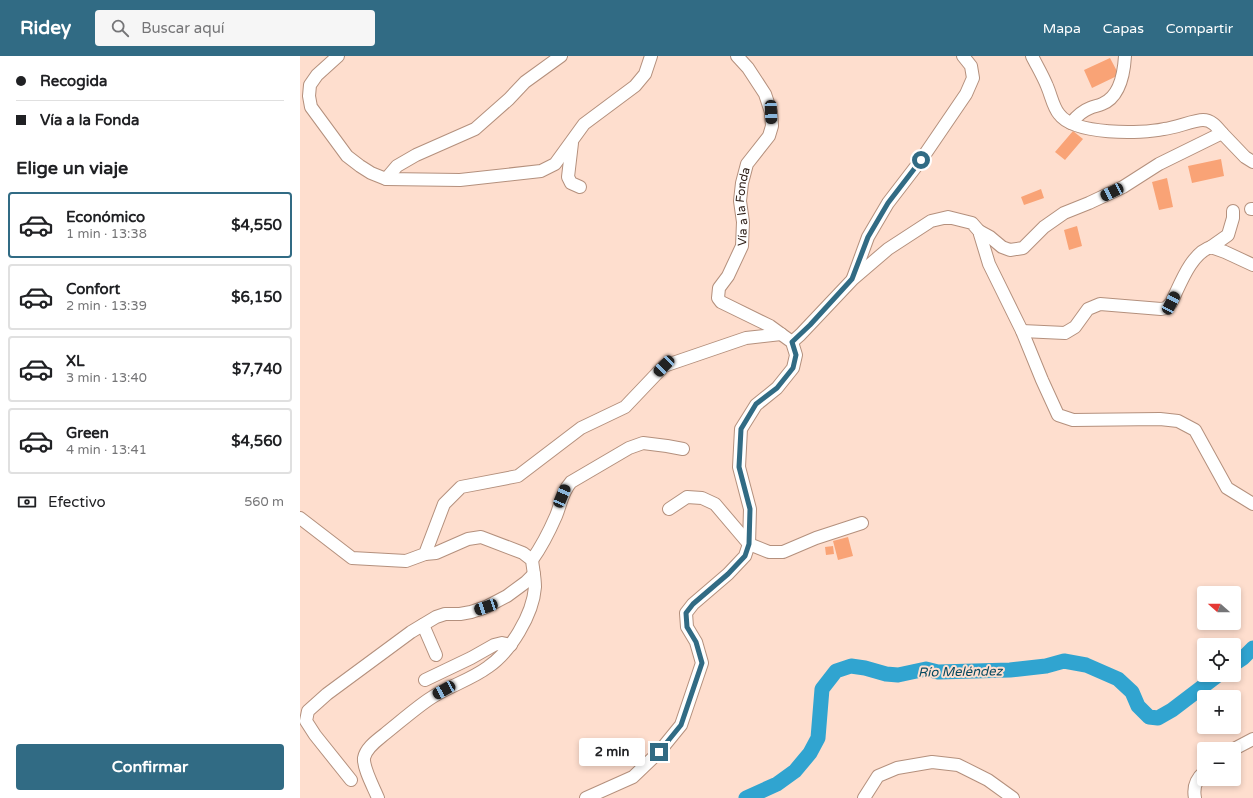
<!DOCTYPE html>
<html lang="es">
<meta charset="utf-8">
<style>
body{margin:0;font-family:"Varela Round",sans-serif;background:#f6f6f6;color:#202124;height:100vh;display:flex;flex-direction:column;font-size:15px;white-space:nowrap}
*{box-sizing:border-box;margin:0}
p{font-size:13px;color:#757577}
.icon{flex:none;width:22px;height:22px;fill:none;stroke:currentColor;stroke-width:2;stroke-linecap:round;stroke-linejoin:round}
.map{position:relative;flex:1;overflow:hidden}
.drawer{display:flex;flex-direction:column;background:#fff;width:300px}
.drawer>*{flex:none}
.top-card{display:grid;align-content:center;height:88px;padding:0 16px;background:#fff}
.needle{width:26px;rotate:291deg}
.controls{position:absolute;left:897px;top:530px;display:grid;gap:8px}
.controls a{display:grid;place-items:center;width:44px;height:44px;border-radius:4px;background:#fff;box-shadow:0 2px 6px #0003;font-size:20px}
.end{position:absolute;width:18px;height:18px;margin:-9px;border:5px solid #316b84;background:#fff;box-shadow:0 0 0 2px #fff}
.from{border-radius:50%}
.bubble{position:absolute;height:28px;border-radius:4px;background:#fff;box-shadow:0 2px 6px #0003;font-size:13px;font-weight:700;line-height:28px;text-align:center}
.car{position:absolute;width:12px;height:24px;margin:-12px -6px;border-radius:5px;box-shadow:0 0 3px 1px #0007;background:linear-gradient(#222 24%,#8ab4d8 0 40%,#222 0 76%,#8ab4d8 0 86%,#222 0)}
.top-card b{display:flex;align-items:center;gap:14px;height:38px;font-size:15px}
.top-card b+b{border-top:1px solid #e0e0e0}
.top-card i{width:10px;height:10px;background:#202124}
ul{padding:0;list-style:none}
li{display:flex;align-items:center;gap:12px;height:66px;margin:0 8px 6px;padding:0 8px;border:2px solid #e0e0e0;border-radius:4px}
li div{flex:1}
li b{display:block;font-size:15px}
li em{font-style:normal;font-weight:700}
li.selected{border-color:#316b84}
li>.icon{width:36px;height:36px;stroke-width:1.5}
h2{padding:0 16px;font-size:18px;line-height:48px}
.pay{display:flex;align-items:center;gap:10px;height:44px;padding:0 16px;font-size:15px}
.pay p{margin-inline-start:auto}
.button{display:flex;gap:8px;margin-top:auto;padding:8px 16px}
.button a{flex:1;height:46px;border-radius:4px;background:#316b84;color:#fff;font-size:16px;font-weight:700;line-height:46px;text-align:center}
header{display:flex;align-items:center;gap:24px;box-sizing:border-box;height:56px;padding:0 20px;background:#316b84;color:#fff}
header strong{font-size:19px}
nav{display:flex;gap:22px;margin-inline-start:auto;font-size:14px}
.search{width:280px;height:36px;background:#f6f6f6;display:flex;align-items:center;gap:10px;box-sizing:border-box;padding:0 14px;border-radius:4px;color:#757577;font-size:15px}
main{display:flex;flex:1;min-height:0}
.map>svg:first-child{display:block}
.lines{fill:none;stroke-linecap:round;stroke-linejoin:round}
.river{stroke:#30a4d0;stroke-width:15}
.building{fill:#f9a376}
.minor-casing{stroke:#b4907d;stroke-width:14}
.minor{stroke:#fff;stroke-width:12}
.route{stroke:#316b84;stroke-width:5}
.labels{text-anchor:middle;stroke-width:4;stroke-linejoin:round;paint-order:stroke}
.street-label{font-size:12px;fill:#31221b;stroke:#fedece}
.water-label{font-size:13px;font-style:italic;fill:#05485f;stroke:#fedece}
</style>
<header>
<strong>Ridey</strong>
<div class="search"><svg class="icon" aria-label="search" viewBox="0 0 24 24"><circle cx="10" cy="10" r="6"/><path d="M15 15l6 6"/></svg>Buscar aquí</div>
<nav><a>Mapa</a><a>Capas</a><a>Compartir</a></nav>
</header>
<main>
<section class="drawer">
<div class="top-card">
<b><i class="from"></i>Recogida</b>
<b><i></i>Vía a la Fonda</b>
</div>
<h2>Elige un viaje</h2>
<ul>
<li class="selected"><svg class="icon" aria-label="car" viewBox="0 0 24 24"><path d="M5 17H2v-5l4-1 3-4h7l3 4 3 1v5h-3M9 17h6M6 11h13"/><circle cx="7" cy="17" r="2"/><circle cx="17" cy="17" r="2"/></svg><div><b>Económico</b><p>1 min · 13:38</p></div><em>$4,550</em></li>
<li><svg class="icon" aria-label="car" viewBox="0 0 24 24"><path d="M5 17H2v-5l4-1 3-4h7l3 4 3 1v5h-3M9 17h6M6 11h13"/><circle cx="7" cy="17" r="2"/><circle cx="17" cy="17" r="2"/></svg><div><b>Confort</b><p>2 min · 13:39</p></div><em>$6,150</em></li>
<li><svg class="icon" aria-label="car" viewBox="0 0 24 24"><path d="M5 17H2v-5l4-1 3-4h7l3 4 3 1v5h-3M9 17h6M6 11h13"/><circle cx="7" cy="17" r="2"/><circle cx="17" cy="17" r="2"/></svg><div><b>XL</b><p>3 min · 13:40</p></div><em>$7,740</em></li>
<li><svg class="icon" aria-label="car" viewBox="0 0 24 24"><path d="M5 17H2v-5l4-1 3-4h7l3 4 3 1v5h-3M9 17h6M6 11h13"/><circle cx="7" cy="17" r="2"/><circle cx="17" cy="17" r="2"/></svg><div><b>Green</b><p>4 min · 13:41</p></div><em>$4,560</em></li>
</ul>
<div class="pay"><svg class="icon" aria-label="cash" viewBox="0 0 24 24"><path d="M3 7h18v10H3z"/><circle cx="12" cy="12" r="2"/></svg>Efectivo<p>560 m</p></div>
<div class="button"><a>Confirmar</a></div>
</section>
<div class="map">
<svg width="953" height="742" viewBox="0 0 953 742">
<rect width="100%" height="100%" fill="#fedece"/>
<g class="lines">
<path class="river" d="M934 608 943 602 953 592
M446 742 477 728 495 715 510 697 518 682 522 633 536 615 551 610 565 612 586 618 598 619 626 613 638 616 710 614 746 610 764 605 786 609 818 623 832 636 838 650 849 661 858 662 872 654 918 619"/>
</g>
<path class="building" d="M810 2 819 19 792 32 784 14Z
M773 75 783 83 765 104 755 96Z
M921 103 924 120 892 127 888 110Z
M867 122 873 151 859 154 852 126Z
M741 133 744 142 724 149 721 141Z
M777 170 782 190 769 194 764 174Z
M548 481 553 500 538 504 533 485Z
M533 490 534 498 526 499 525 491Z"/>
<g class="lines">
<g class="minor-casing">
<g id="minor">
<path d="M38 0 17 19 10 29 9 40 11 51 47 100 60 110 71 117 86 123 160 124 241 115 255 108 284 68 335 30 345 18 351 0"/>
<path d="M771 67C776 61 782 55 790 52 794 50 798 50 802 48 820 41 824 17 825 0"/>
<path d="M922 77 945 101 953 106"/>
<path d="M272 87 268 121 271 127 280 131"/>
<path d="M86 123 97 110 116 99 175 73 209 43 225 26 261 0"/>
<path d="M951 153H953"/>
<path d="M679 175 690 181 702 191 710 194 723 192 744 171 764 157 789 147 823 131 859 108 922 77C917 71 912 64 903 64 894 64 875 72 864 73 841 78 774 79 759 58 753 51 751 39 747 30 743 20 737 10 732 0"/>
<path d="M911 191 928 179 933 162V155"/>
<path d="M553 222 568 181 588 147 621 104 666 38 673 22 671 10 663 0"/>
<path d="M722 275 765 277 775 271 788 253 800 248 861 253 866 252 871 247C880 229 891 197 911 191L925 196 953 209"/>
<path d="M492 286 500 279 553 223 588 193 631 165 648 161 672 167 679 175 689 208 722 275 742 324 758 359 773 364 860 363 878 365 895 374 927 432 953 448"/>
<path d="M369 453 387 441 402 442 415 448 449 488 469 496H483L516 482 562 467"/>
<path d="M0 462 52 502 106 505 125 498 144 448 161 431 218 420 281 372 325 351 364 310 446 282 481 278"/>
<path d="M232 504C242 490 249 476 256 460 261 448 262 436 271 426L329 392 343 387 367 390 383 393"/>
<path d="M123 569 136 599"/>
<path d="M125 624 171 602 194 589 202 587 211 589"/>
<path d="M934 693 953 683"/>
<path d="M51 724 15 679 6 665 8 655 27 638 111 576 136 561 145 558H160L171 556 186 551 207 540 226 526 234 518"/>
<path d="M78 742C74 732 63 712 64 702 66 691 79 683 86 677 100 666 119 649 134 640 152 629 172 623 188 611 210 596 233 559 235 531 235 522 233 513 232 504L223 497 181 481 168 483 136 497 125 498"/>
<path id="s1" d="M286 742 333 721 359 696 381 669 402 607 396 586 387 571 386 557 393 548 428 518 445 500 449 488 450 453 439 411 441 373 456 349 477 332 493 312 496 299 492 286 470 270 421 246 418 242 419 232 428 220 442 190 443 166 440 145 442 127 447 108 469 80 472 70 471 56 465 38 448 12 437 0"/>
<path d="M564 742 578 720 597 712 632 706 658 709 688 724 713 742"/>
<path d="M895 742C893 732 896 723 904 716"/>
</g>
</g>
<use href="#minor" class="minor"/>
</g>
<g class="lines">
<path class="route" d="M359 696 381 669 402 607 396 586 387 571 386 557 393 548 428 518 445 500 449 488 450 453 439 411 441 373 456 348 477 332 493 312 496 299 492 286 510 269 552 223 568 181 588 147 621 104"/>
</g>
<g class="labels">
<g class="street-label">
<text dy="4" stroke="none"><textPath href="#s1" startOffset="745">Vía a la Fonda</textPath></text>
</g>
<g class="water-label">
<text transform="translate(660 615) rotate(-1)" y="5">Río Meléndez</text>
</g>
</g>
</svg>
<div class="controls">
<a><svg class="needle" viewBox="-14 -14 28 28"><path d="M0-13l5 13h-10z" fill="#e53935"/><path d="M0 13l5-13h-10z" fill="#757577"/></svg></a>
<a><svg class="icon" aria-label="locate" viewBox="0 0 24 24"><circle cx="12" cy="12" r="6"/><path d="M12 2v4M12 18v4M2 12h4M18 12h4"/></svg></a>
<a>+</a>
<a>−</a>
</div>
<i class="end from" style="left:621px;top:104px"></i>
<i class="end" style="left:359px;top:696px"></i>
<div class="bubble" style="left:279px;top:682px;width:66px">2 min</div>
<i class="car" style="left:471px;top:56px;rotate:178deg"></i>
<i class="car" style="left:812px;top:136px;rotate:244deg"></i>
<i class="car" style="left:871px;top:247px;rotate:27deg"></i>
<i class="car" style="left:364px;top:310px;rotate:224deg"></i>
<i class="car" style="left:262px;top:440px;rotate:23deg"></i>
<i class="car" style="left:186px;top:551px;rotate:251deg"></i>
<i class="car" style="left:144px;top:634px;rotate:241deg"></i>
</div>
</main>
